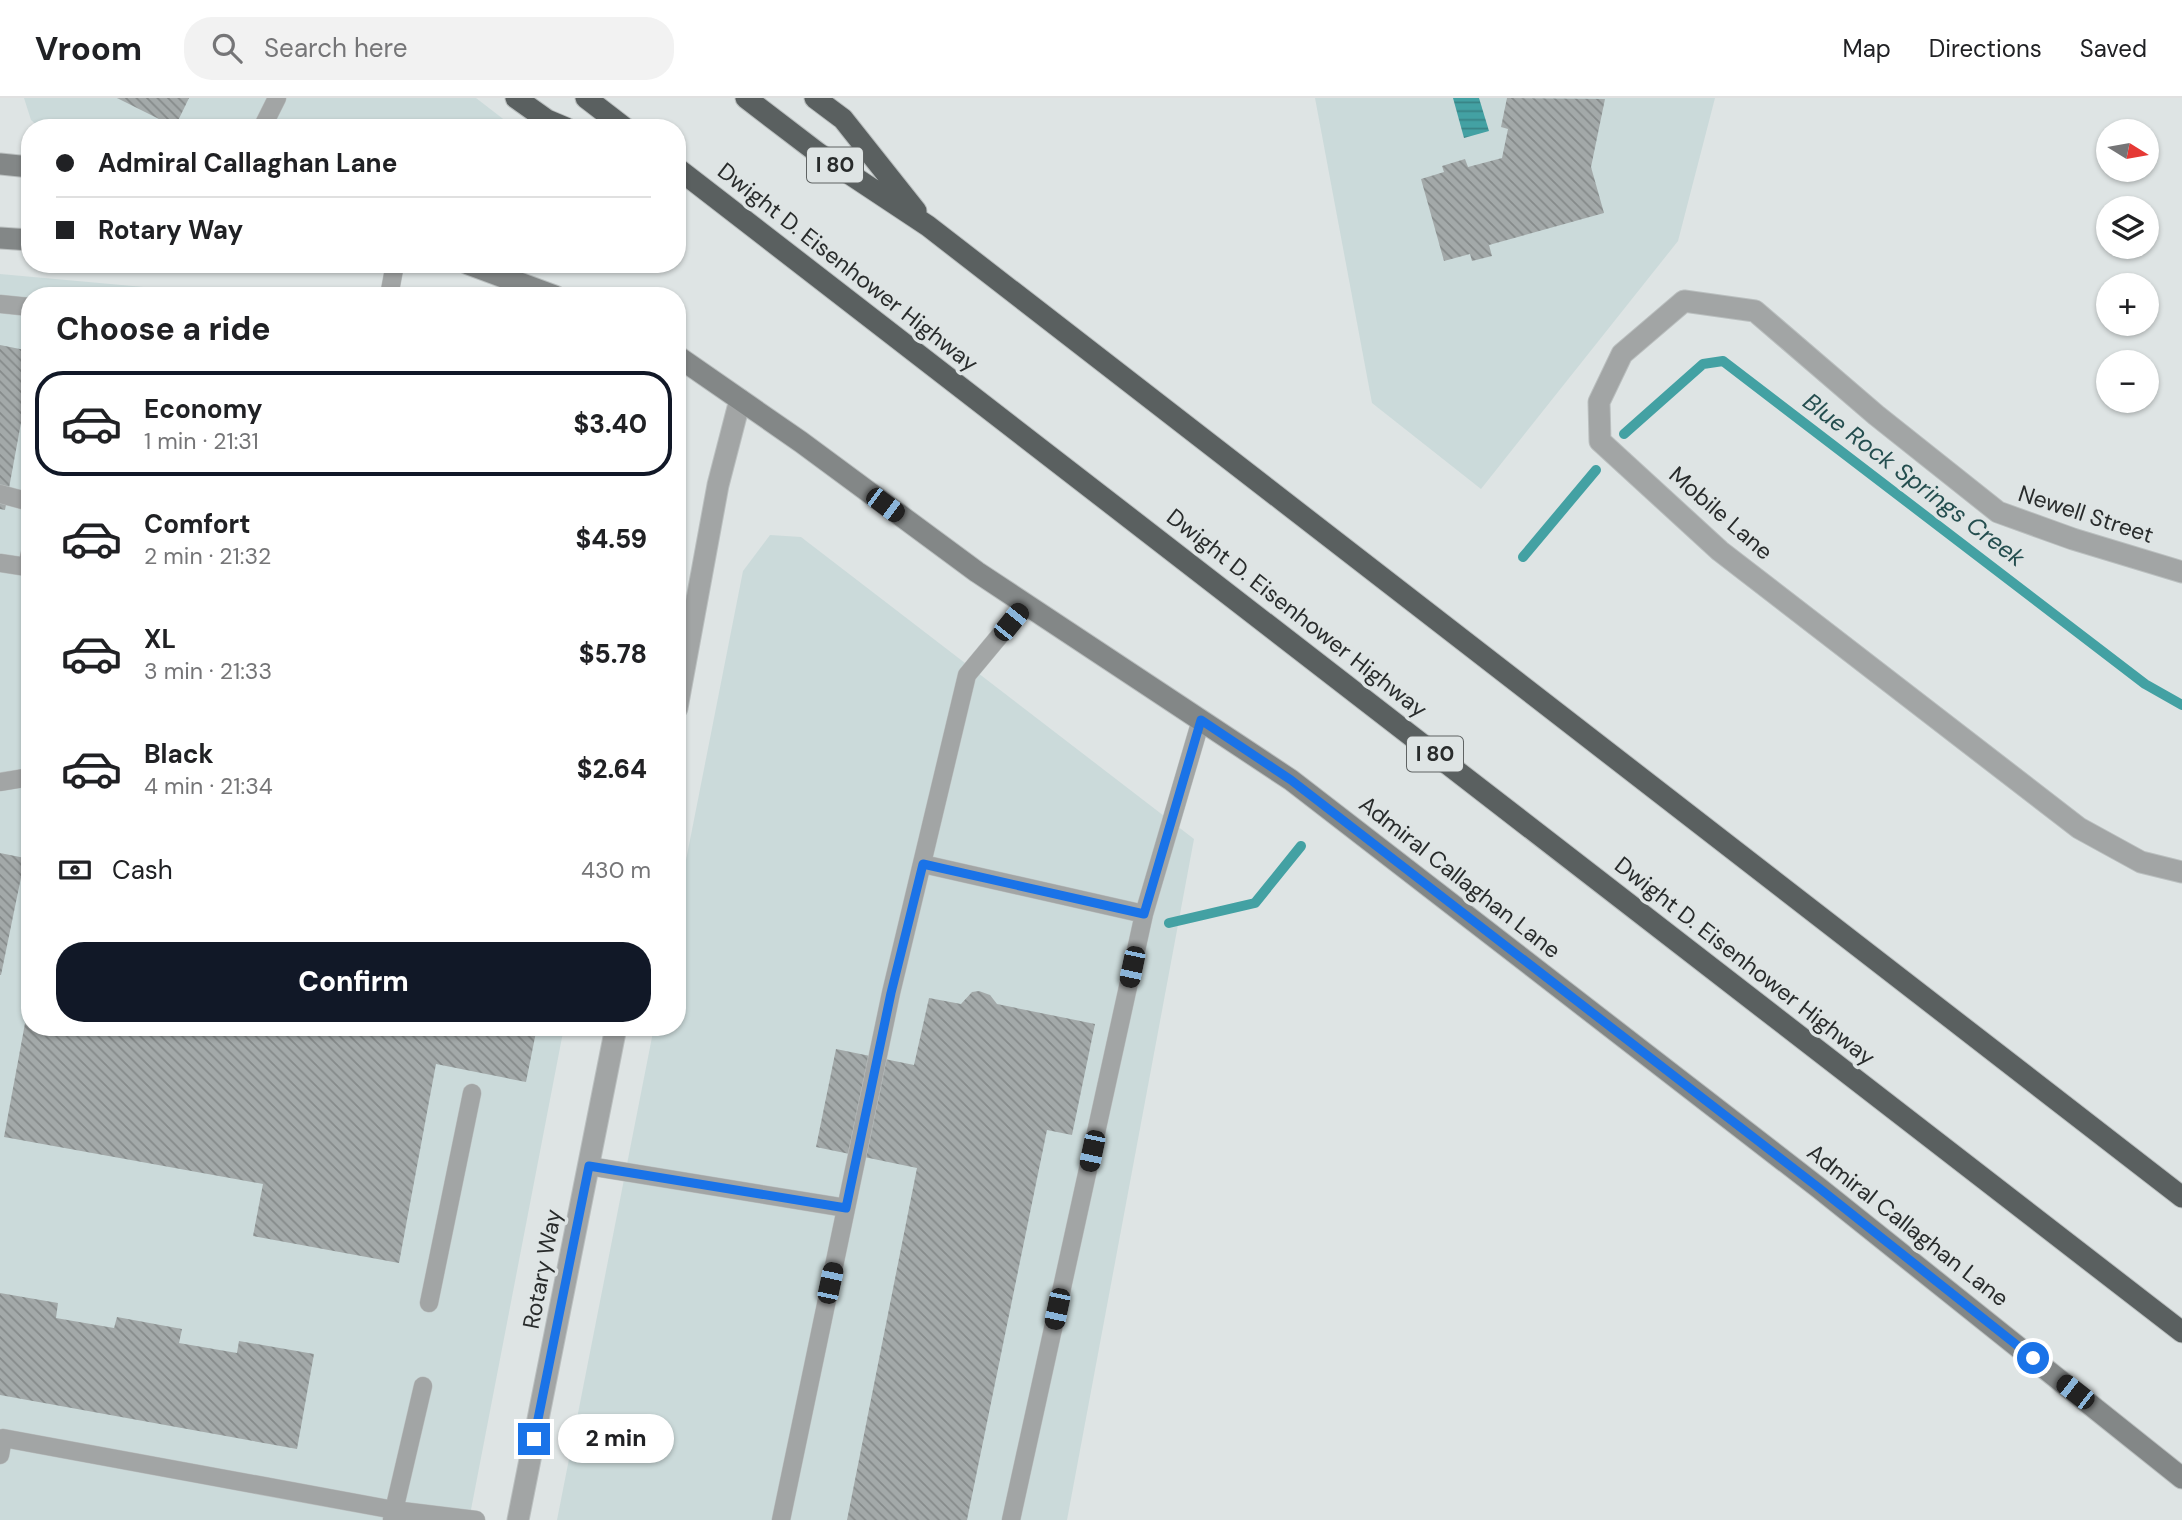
<!DOCTYPE html>
<meta charset="utf-8">
<style>
body{margin:0;font-family:"DM Sans",sans-serif;background:#f2f2f2;color:#202124;height:100vh;display:flex;flex-direction:column;font-size:26px;white-space:nowrap}
*{box-sizing:border-box;margin:0}
p{font-size:23px;color:#757577}
.icon{flex:none;width:38px;height:38px;fill:none;stroke:currentColor;stroke-width:2;stroke-linecap:round;stroke-linejoin:round}
.map{position:relative;flex:1;overflow:hidden}
.sheet{position:absolute;left:21px;top:189px;width:665px;height:749px;display:flex;flex-direction:column;background:#fff;border-radius:28px;box-shadow:0 2px 5px #0004}
.sheet>*{flex:none}
.banner{position:absolute;left:21px;top:21px;width:665px;height:154px;border-radius:28px;box-shadow:0 2px 5px #0004;display:grid;align-content:center;height:154px;padding:0 35px;background:#fff}
.needle{width:46px;rotate:101deg}
.fabs{position:absolute;left:2096px;top:21px;display:grid;gap:14px}
.fabs a{display:grid;place-items:center;width:63px;height:63px;border-radius:50%;background:#fff;box-shadow:0 2px 5px #0004;font-size:35px}
.end{position:absolute;width:32px;height:32px;margin:-16px;border:9px solid #1a73e8;background:#fff;box-shadow:0 0 0 4px #fff}
.from{border-radius:50%}
.bubble{position:absolute;height:49px;border-radius:24px;background:#fff;box-shadow:0 2px 5px #0004;font-size:23px;font-weight:800;line-height:49px;text-align:center}
.car{position:absolute;width:21px;height:42px;margin:-21px -10px;border-radius:9px;box-shadow:0 0 5px 2px #0007;background:linear-gradient(#222 24%,#8ab4d8 0 40%,#222 0 76%,#8ab4d8 0 86%,#222 0)}
.banner b{display:flex;align-items:center;gap:24px;height:66px;font-size:26px}
.banner b+b{border-top:2px solid #e0e0e0}
.banner i{width:18px;height:18px;background:#202124}
ul{padding:0;list-style:none}
li{display:flex;align-items:center;gap:21px;height:105px;margin:0 14px 10px;padding:0 21px;border:4px solid transparent;border-radius:28px}
li div{flex:1}
li b{display:block;font-size:26px}
li em{font-style:normal;font-weight:800}
li.on{border-color:#111827}
li>.icon{width:63px;height:63px;stroke-width:1.5}
h2{padding:0 35px;font-size:32px;line-height:84px}
.pay{display:flex;align-items:center;gap:18px;height:77px;padding:0 35px;font-size:26px}
.pay p{margin-inline-start:auto}
.button{display:flex;gap:14px;margin-top:auto;padding:14px 35px}
.button a{flex:1;height:80px;border-radius:28px;background:#111827;color:#fff;font-size:28px;font-weight:800;line-height:80px;text-align:center}
header{display:flex;align-items:center;gap:42px;box-sizing:border-box;height:98px;padding:0 35px;background:#fff;border-bottom:2px solid #e0e0e0}
header strong{font-size:33px}
nav{display:flex;gap:38px;margin-inline-start:auto;font-size:24px}
.search{width:490px;height:63px;background:#f2f2f2;display:flex;align-items:center;gap:18px;box-sizing:border-box;padding:0 24px;border-radius:28px;color:#757577;font-size:26px}
.map>svg:first-child{display:block}
.built{fill:#cbdada}
.water{fill:url(#water-rules)}
.lines{fill:none;stroke-linecap:round;stroke-linejoin:round}
.stream{stroke:#43a1a3;stroke-width:10}
.building{fill:url(#building-back-hatch)}
.service-casing{stroke:#babfbf;stroke-width:19}
.minor-casing{stroke:#babfbf;stroke-width:23}
.secondary-casing{stroke:#babfbf;stroke-width:23}
.motorway-casing{stroke:#babfbf;stroke-width:23}
.service{stroke:#a2a5a5;stroke-width:18}
.minor{stroke:#a2a5a5;stroke-width:21}
.secondary{stroke:#838787;stroke-width:21}
.motorway{stroke:#5a6060;stroke-width:21}
.route{stroke:#1a73e8;stroke-width:9}
.labels{text-anchor:middle;stroke-width:7;stroke-linejoin:round;paint-order:stroke}
.shield{fill:#dee4e4;stroke:#5f6363;stroke-width:2}
.shield-label{font-size:21px;font-weight:bold;fill:#292c2c}
.street-label{font-size:23px;fill:#292c2c;stroke:#dee4e4}
.water-label{font-size:24px;font-style:italic;fill:#244e4f;stroke:#dee4e4}
</style>
<header>
<strong>Vroom</strong>
<div class="search"><svg class="icon" aria-label="search" viewBox="0 0 24 24"><circle cx="10" cy="10" r="6"/><path d="M15 15l6 6"/></svg>Search here</div>
<nav><a>Map</a><a>Directions</a><a>Saved</a></nav>
</header>
<div class="map">
<svg width="2182" height="1422" viewBox="0 0 2182 1422">
<defs>
<pattern id="water-rules" width="6" height="5" patternUnits="userSpaceOnUse" patternTransform="scale(1.75)"><rect width="6" height="5" fill="#43a1a3"/><path d="M0 2.5h6" fill="none" stroke="#388385"/></pattern>
<pattern id="building-back-hatch" width="6" height="6" patternUnits="userSpaceOnUse" patternTransform="scale(1.75)"><rect width="6" height="6" fill="#a3a9a9"/><path d="M-1 5l2 2M0 0l6 6M5-1l2 2" fill="none" stroke="#858a8a"/></pattern>
</defs>
<rect width="100%" height="100%" fill="#dee4e4"/>
<path class="built" d="M24 0H476L515 30H40L31 22Z
M1315 0H1715L1678 143 1481 391 1372 305Z
M0 176 243 198H30V929H564L469 1422H0Z
M770 437 801 439 1194 741 1067 1422H557L654 929H677V808L743 473Z"/>
<path class="water" d="M1453 0H1479L1489 33 1464 40Z"/>
<g class="lines">
<path class="stream" d="M1624 336 1703 266 1723 263 2145 586 2182 607
M1523 459 1596 372
M1169 825 1255 805 1301 748"/>
</g>
<path class="building" d="M117 0H189L175 29Z
M1507 0 1605 1 1591 69 1604 115 1489 147 1492 158 1472 163 1470 156 1444 163 1421 81 1444 74 1442 68 1465 61 1468 69 1502 60 1508 31 1501 29Z
M0 247 30 253V293L27 292 5 412 0 411Z
M0 755 25 760 1 877H0Z
M979 893 990 897 997 906 1095 926 1072 1037 1047 1032 967 1422H847L917 1070 816 1049 836 951 914 967 929 900 961 906 972 894Z
M28 909 30 929H537L526 984 436 966 399 1165 253 1138 263 1086 4 1039Z
M0 1195 58 1205 56 1220 114 1230 117 1219 182 1231 179 1245 237 1255 239 1243 314 1256 297 1351 0 1297Z"/>
<g class="lines">
<g class="service-casing">
<path id="service" d="M262 30 277 0
M389 198 395 166
M0 206 30 209
M0 396 30 404
M0 465 27 469 30 455
M0 684 30 679
M923 766 1144 816 1201 622
M589 1068 846 1110
M429 1205 472 995
M0 1357 3 1340 394 1412 476 1422
M392 1421 423 1288
M781 1422 891 895 967 577 1026 506
M1011 1422 1144 816"/>
</g>
<g class="minor-casing">
<path id="minor" d="M2182 474 2073 441 1998 414 1876 317 1755 213 1684 203 1622 256 1599 304 1600 343 1720 453 2079 730 2141 764 2182 774
M677 610 718 387 740 302
M518 1422 616 929"/>
</g>
<g class="secondary-casing">
<path id="secondary" d="M0 66 30 69
M0 140 30 142
M468 166 555 198
M677 258 801 344 977 474 1291 682 1819 1090 2182 1380"/>
</g>
<g class="motorway-casing">
<path id="motorway" d="M516 0 547 22 566 30
M586 0 625 30
M746 0 818 55 928 128 2182 1099
M815 0 843 21 916 113
M677 70 2182 1234"/>
</g>
<use href="#service" class="service"/>
<use href="#minor" class="minor"/>
<use href="#secondary" class="secondary"/>
<use href="#motorway" class="motorway"/>
</g>
<g class="lines">
<path class="route" d="M534 1341 589 1068 846 1110 891 895 923 766 1144 816 1201 622 1291 682 1819 1090 2033 1260"/>
</g>
<g class="labels">
<g class="shield">
<rect x="807" y="49.5" width="56" height="35" rx="5"/>
<rect x="1407" y="638.5" width="56" height="35" rx="5"/>
</g>
<g class="shield-label">
<text x="835" y="74">I 80</text>
<text x="1435" y="663">I 80</text>
</g>
<g class="street-label">
<text transform="translate(848 169) rotate(38)" y="8">Dwight D. Eisenhower Highway</text>
<text transform="translate(1721 415) rotate(41)" y="8">Mobile Lane</text>
<text transform="translate(2086 416) rotate(18)" y="8">Newell Street</text>
<text transform="translate(1297 515) rotate(38)" y="8">Dwight D. Eisenhower Highway</text>
<text transform="translate(1460 779) rotate(38)" y="8">Admiral Callaghan Lane</text>
<text transform="translate(1745 863) rotate(38)" y="8">Dwight D. Eisenhower Highway</text>
<text transform="translate(1908 1127) rotate(38)" y="8">Admiral Callaghan Lane</text>
<text transform="translate(542 1171) rotate(-79)" y="8">Rotary Way</text>
</g>
<g class="water-label">
<text transform="translate(1914 382) rotate(37)" y="8">Blue Rock Springs Creek</text>
</g>
</g>
</svg>
<div class="fabs">
<a><svg class="needle" viewBox="-14 -14 28 28"><path d="M0-13l5 13h-10z" fill="#e53935"/><path d="M0 13l5-13h-10z" fill="#757577"/></svg></a>
<a><svg class="icon" aria-label="layers" viewBox="0 0 24 24"><path d="M12 4l9 5-9 5-9-5zM3 14l9 5 9-5"/></svg></a>
<a>+</a>
<a>−</a>
</div>
<i class="end from" style="left:2033px;top:1260px"></i>
<i class="end" style="left:534px;top:1341px"></i>
<div class="bubble" style="left:558px;top:1316px;width:116px">2 min</div>
<i class="car" style="left:885px;top:407px;rotate:127deg"></i>
<i class="car" style="left:1011px;top:524px;rotate:39deg"></i>
<i class="car" style="left:1132px;top:869px;rotate:192deg"></i>
<i class="car" style="left:1092px;top:1053px;rotate:192deg"></i>
<i class="car" style="left:830px;top:1185px;rotate:12deg"></i>
<i class="car" style="left:1057px;top:1211px;rotate:192deg"></i>
<i class="car" style="left:2075px;top:1294px;rotate:308deg"></i>
<div class="banner">
<b><i class="from"></i>Admiral Callaghan Lane</b>
<b><i></i>Rotary Way</b>
</div>
<section class="sheet">
<h2>Choose a ride</h2>
<ul>
<li class="on"><svg class="icon" aria-label="car" viewBox="0 0 24 24"><path d="M5 17H2v-5l4-1 3-4h7l3 4 3 1v5h-3M9 17h6M6 11h13"/><circle cx="7" cy="17" r="2"/><circle cx="17" cy="17" r="2"/></svg><div><b>Economy</b><p>1 min · 21:31</p></div><em>$3.40</em></li>
<li><svg class="icon" aria-label="car" viewBox="0 0 24 24"><path d="M5 17H2v-5l4-1 3-4h7l3 4 3 1v5h-3M9 17h6M6 11h13"/><circle cx="7" cy="17" r="2"/><circle cx="17" cy="17" r="2"/></svg><div><b>Comfort</b><p>2 min · 21:32</p></div><em>$4.59</em></li>
<li><svg class="icon" aria-label="car" viewBox="0 0 24 24"><path d="M5 17H2v-5l4-1 3-4h7l3 4 3 1v5h-3M9 17h6M6 11h13"/><circle cx="7" cy="17" r="2"/><circle cx="17" cy="17" r="2"/></svg><div><b>XL</b><p>3 min · 21:33</p></div><em>$5.78</em></li>
<li><svg class="icon" aria-label="car" viewBox="0 0 24 24"><path d="M5 17H2v-5l4-1 3-4h7l3 4 3 1v5h-3M9 17h6M6 11h13"/><circle cx="7" cy="17" r="2"/><circle cx="17" cy="17" r="2"/></svg><div><b>Black</b><p>4 min · 21:34</p></div><em>$2.64</em></li>
</ul>
<div class="pay"><svg class="icon" aria-label="cash" viewBox="0 0 24 24"><path d="M3 7h18v10H3z"/><circle cx="12" cy="12" r="2"/></svg>Cash<p>430 m</p></div>
<div class="button"><a>Confirm</a></div>
</section>
</div>
